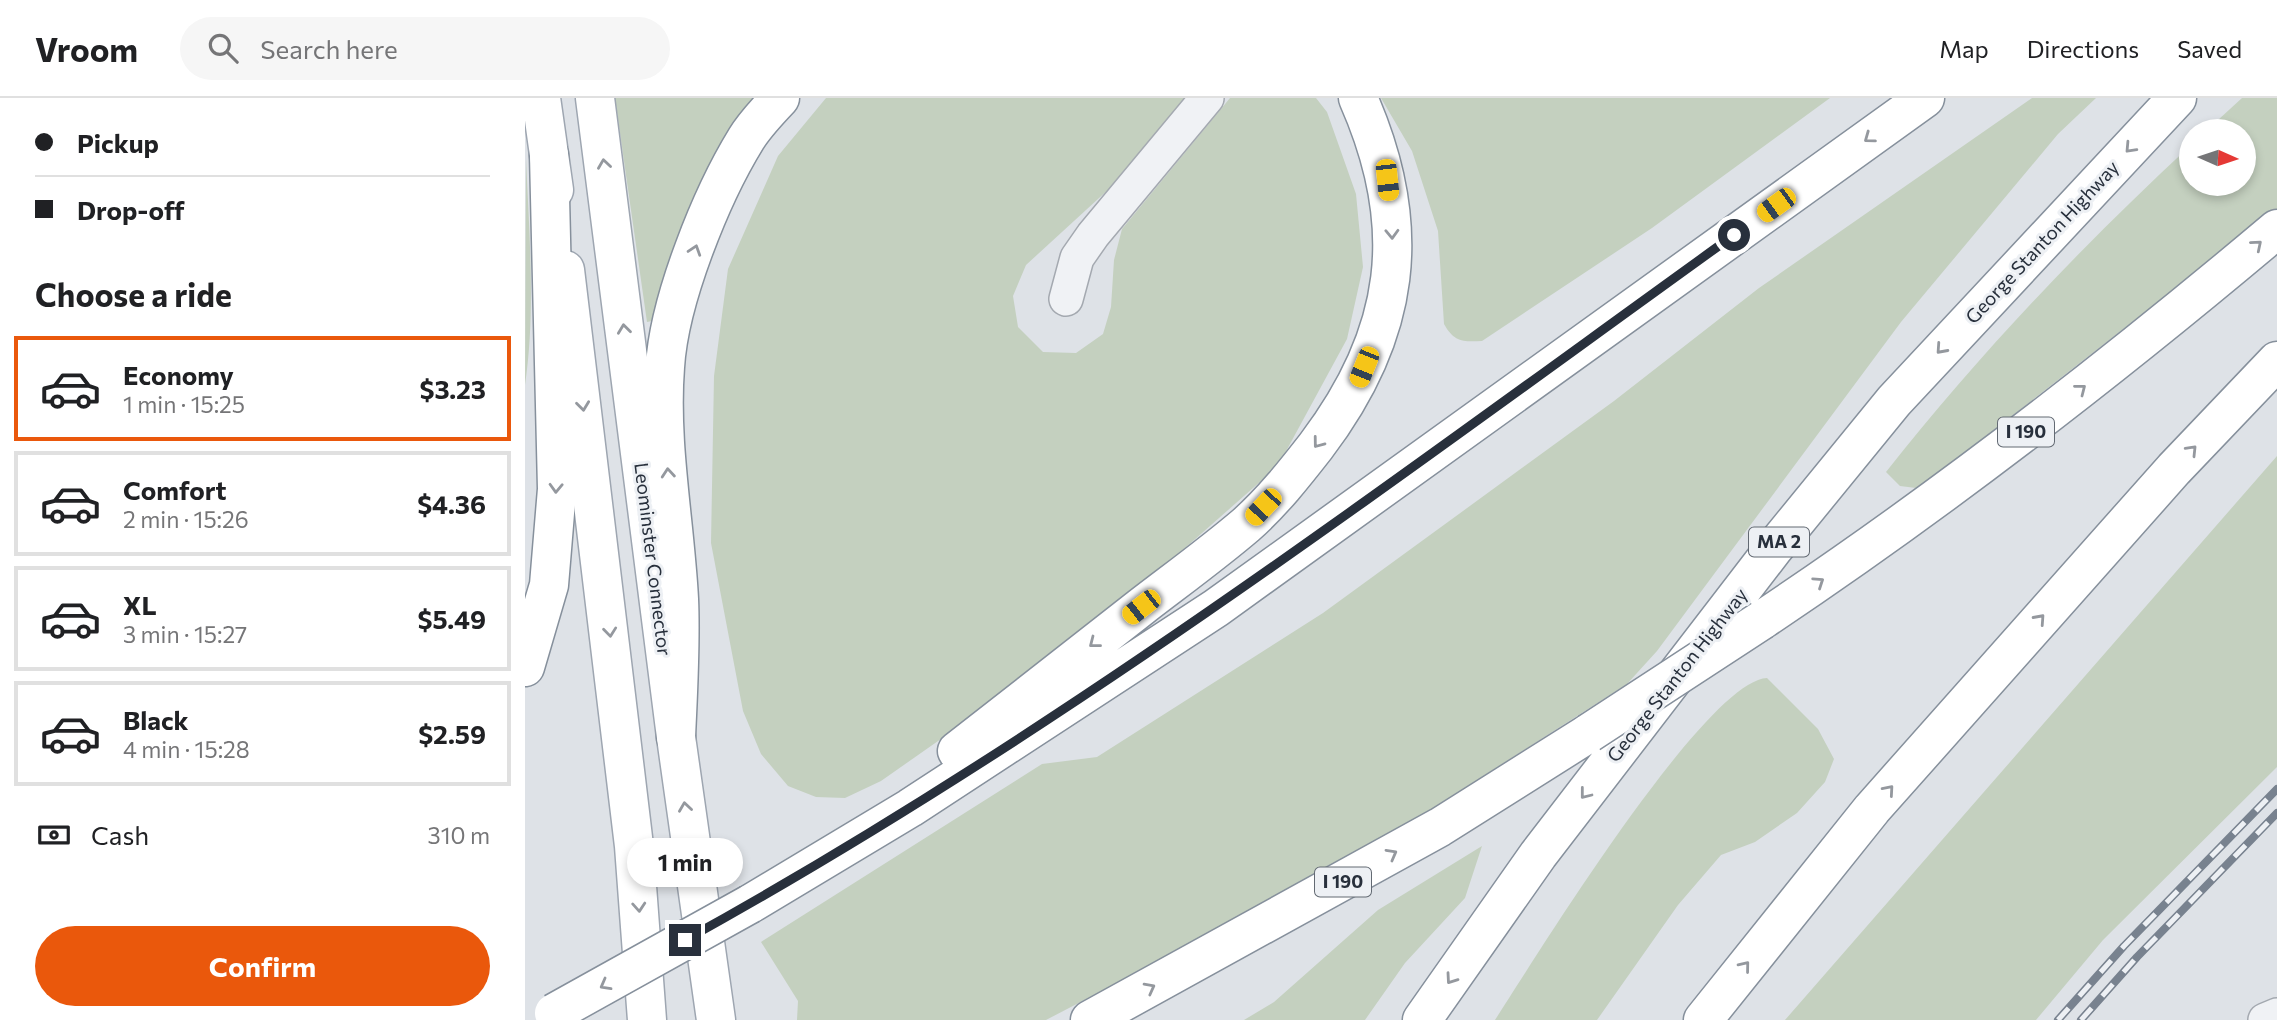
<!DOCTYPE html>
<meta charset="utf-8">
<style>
body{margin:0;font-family:Commissioner,sans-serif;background:#f6f6f6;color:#202124;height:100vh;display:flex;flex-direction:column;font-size:26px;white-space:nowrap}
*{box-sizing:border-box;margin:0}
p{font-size:23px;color:#757577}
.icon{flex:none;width:38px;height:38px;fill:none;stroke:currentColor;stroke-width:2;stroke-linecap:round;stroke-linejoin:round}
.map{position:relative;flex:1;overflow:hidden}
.sheet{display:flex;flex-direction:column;background:#fff;width:525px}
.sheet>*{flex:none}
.guide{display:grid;align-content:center;height:154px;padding:0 35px;background:#fff}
.needle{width:46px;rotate:93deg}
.tools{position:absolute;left:1654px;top:21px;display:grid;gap:14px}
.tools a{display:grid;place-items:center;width:77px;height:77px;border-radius:50%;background:#fff;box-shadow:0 4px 10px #0003;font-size:35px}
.end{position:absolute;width:32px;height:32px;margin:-16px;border:9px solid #28303c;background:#fff;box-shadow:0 0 0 4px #fff}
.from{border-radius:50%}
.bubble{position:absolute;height:49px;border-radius:24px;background:#fff;box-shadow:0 4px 10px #0003;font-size:23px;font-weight:700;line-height:49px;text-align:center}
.car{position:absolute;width:21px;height:42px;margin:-21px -10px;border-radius:9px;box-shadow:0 0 5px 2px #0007;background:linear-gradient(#f5c518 24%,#345 0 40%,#f5c518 0 76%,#345 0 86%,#f5c518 0)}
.guide b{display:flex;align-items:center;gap:24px;height:66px;font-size:26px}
.guide b+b{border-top:2px solid #e0e0e0}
.guide i{width:18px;height:18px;background:#202124}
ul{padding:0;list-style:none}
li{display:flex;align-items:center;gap:21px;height:105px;margin:0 14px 10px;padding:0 21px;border:4px solid #e0e0e0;border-radius:0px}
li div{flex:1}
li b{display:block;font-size:26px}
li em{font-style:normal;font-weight:700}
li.current{border-color:#ea580c}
li>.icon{width:63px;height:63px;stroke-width:1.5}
h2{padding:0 35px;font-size:32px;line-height:84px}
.pay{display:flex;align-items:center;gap:18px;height:77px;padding:0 35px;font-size:26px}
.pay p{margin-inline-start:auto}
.cta{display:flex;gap:14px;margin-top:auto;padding:14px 35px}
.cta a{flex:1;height:80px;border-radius:42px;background:#ea580c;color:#fff;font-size:28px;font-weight:700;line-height:80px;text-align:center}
header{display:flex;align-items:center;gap:42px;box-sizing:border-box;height:98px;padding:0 35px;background:#fff;border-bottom:2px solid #e0e0e0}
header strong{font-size:33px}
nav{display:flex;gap:38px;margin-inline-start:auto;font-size:24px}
.search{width:490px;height:63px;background:#f6f6f6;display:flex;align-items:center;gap:18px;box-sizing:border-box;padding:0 24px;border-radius:38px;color:#757577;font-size:26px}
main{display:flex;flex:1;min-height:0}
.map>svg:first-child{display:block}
.green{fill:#c4d0bf}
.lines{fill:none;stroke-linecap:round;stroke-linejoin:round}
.minor-casing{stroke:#a4a9b0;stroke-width:36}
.major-casing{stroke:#9ea6b1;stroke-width:41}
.highway-casing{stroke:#86909c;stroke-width:41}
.minor{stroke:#f0f2f5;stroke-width:33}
.major{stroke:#fff;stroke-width:38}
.highway{stroke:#fff;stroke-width:38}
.rail-casing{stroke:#78828f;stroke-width:8}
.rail{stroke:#edf0f4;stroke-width:5;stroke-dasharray:16;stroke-linecap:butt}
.highway-bridge-casing{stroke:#86909c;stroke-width:41;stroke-linecap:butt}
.highway-bridge{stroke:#fff;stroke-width:38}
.oneway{stroke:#94989e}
.route{stroke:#28303c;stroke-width:9}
.labels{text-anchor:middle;stroke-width:6;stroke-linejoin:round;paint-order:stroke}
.shield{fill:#edf0f4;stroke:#636a73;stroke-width:2}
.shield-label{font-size:18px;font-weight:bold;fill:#28303c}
.street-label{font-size:19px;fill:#28303c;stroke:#edf0f4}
</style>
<header>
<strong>Vroom</strong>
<div class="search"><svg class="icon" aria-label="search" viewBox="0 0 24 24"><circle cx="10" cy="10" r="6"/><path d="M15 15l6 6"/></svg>Search here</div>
<nav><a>Map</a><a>Directions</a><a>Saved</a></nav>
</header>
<main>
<section class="sheet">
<div class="guide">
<b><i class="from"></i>Pickup</b>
<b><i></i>Drop-off</b>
</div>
<h2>Choose a ride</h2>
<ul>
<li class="current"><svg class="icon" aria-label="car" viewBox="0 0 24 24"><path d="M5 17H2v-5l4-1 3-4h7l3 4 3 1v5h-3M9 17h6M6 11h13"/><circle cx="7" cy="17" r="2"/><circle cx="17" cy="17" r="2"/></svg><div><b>Economy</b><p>1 min · 15:25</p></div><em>$3.23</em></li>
<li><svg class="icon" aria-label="car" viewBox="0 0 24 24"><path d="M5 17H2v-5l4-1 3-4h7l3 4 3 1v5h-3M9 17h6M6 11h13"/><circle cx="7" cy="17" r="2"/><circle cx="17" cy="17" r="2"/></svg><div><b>Comfort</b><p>2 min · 15:26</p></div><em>$4.36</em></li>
<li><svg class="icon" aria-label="car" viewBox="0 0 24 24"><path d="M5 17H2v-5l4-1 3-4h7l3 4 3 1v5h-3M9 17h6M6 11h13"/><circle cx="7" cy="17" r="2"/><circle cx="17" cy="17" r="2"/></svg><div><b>XL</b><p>3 min · 15:27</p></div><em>$5.49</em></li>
<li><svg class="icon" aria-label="car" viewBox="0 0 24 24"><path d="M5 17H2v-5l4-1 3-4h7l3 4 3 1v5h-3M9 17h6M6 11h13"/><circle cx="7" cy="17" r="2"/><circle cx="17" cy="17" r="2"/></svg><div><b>Black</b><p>4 min · 15:28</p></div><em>$2.59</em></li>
</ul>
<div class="pay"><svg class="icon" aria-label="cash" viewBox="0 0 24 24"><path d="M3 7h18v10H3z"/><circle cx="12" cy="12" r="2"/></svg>Cash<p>310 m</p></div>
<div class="cta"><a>Confirm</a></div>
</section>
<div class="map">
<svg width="1752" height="922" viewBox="0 0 1752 922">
<rect width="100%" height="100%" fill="#dee2e7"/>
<path class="green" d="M90 0H237L132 222 122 224Z
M301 0H661L597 79 501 167 488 198 493 229 518 254 551 255 578 236 586 209 589 162 597 131 705 0H791L802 14 831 96 838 169 822 241 753 368 550 547 356 683 320 700 291 699 263 688 236 656 218 613 186 445 189 278 203 171 253 58Z
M856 0H1305L1127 130 957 243C938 244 929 244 919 226L913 133 887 53Z
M1507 0H1571L1533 36 1376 224 1132 553 1102 586 899 716 753 801 521 922H272L273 903 236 844 517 666 572 659 798 515 1089 303 1234 190Z
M1717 0H1752V111L1419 371 1391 390 1375 388 1361 374C1454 256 1556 149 1666 47V86H1718V33H1681Z
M1 60C4 136 11 212 0 287Z
M1752 358V669L1578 842 1511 922H1260Z
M1242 580 1293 631 1309 661 1300 684 1272 715 1230 744 1196 757 1153 807 1072 922H970C1009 862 1180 583 1242 580Z
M957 748 940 800 880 865 840 922H719L749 904 853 812Z"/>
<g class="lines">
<g class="minor-casing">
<path id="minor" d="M541 201 552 160 568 137 682 0
M1740 922 1752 917"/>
</g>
<g class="major-casing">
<path id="major" d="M16 0 29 92
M70 0 151 639 191 922
M40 172 109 748 122 922"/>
</g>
<g class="highway-casing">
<path id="highway" d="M1237 522C1417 402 1587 270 1752 131
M0 569 24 487 32 391 24 57
M151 639C153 593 156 547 154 501 150 424 134 346 140 269 144 202 186 98 221 41 230 26 243 13 255 0
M432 653C493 605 554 557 616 509 651 482 687 456 721 427 747 404 770 375 791 348 876 236 890 129 833 0
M225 806 385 710 691 510 1400 0
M565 922 915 729 1064 635
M897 922 1013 757 1249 450 1369 303 1652 0
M1178 922 1347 711 1649 371 1752 263"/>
</g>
<use href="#minor" class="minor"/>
<use href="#major" class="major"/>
<use href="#highway" class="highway"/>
<g class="rail-casing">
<path id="rail" d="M1533 922 1599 848 1752 691
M1556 922 1612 859 1752 715"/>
</g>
<use href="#rail" class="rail"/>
<g class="highway-bridge-casing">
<path id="highway-bridge" d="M1064 635 1237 522
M29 915 225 806"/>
</g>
<use href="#highway-bridge" class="highway-bridge"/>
</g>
<defs><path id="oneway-chevron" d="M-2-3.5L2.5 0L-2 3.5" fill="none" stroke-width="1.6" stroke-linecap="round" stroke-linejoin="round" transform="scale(1.75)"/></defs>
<g class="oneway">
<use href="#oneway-chevron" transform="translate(1344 40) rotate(144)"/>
<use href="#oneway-chevron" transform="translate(1605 50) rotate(133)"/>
<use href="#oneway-chevron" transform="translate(79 66) rotate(-98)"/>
<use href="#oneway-chevron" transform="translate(867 136) rotate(88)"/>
<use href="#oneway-chevron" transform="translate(1732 147) rotate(-40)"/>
<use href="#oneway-chevron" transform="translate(170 152) rotate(-72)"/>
<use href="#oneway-chevron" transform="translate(99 231) rotate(-97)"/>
<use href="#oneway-chevron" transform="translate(1416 251) rotate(132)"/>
<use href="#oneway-chevron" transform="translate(1556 291) rotate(-38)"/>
<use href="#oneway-chevron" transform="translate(58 308) rotate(83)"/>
<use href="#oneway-chevron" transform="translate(793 345) rotate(127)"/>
<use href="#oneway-chevron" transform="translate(1667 352) rotate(-46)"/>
<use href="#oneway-chevron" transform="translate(143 375) rotate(-95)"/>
<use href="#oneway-chevron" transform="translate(31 390) rotate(92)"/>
<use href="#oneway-chevron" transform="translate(1294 484) rotate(-34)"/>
<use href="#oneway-chevron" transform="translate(1515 521) rotate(-48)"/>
<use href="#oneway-chevron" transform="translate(85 534) rotate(84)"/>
<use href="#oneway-chevron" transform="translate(569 545) rotate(142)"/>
<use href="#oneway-chevron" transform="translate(1364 692) rotate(-49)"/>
<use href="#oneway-chevron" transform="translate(1060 696) rotate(128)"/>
<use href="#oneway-chevron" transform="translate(160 709) rotate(-98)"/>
<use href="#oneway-chevron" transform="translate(867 756) rotate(-29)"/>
<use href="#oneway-chevron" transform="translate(114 809) rotate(86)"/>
<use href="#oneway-chevron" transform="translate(1220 868) rotate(-51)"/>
<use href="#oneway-chevron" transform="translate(926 881) rotate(125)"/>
<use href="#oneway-chevron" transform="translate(80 887) rotate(151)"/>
<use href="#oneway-chevron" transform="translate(625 890) rotate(-28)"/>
</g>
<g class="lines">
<path class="route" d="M160 842C530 638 867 383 1209 137"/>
</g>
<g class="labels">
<g class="shield">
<rect x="1473" y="319.5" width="56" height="29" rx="5"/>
<rect x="1224" y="429.5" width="60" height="29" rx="5"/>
<rect x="790" y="769.5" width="56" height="29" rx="5"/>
</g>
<g class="shield-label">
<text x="1501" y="340">I 190</text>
<text x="1254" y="450">MA 2</text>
<text x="818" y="790">I 190</text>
</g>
<g class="street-label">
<text transform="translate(1517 144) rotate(-47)" y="7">George Stanton Highway</text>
<text transform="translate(128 461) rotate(83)" y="7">Leominster Connector</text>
<text transform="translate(1152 577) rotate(-52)" y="7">George Stanton Highway</text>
</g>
</g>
</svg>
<div class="tools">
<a><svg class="needle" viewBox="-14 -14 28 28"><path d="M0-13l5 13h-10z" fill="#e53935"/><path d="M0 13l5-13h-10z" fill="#757577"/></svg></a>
</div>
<i class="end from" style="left:1209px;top:137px"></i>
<i class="end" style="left:160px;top:842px"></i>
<div class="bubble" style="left:102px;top:740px;width:116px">1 min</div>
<i class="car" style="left:862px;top:82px;rotate:174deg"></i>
<i class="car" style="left:1251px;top:107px;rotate:234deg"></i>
<i class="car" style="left:839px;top:269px;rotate:202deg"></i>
<i class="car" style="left:738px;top:409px;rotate:223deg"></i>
<i class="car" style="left:616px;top:509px;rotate:232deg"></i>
</div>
</main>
